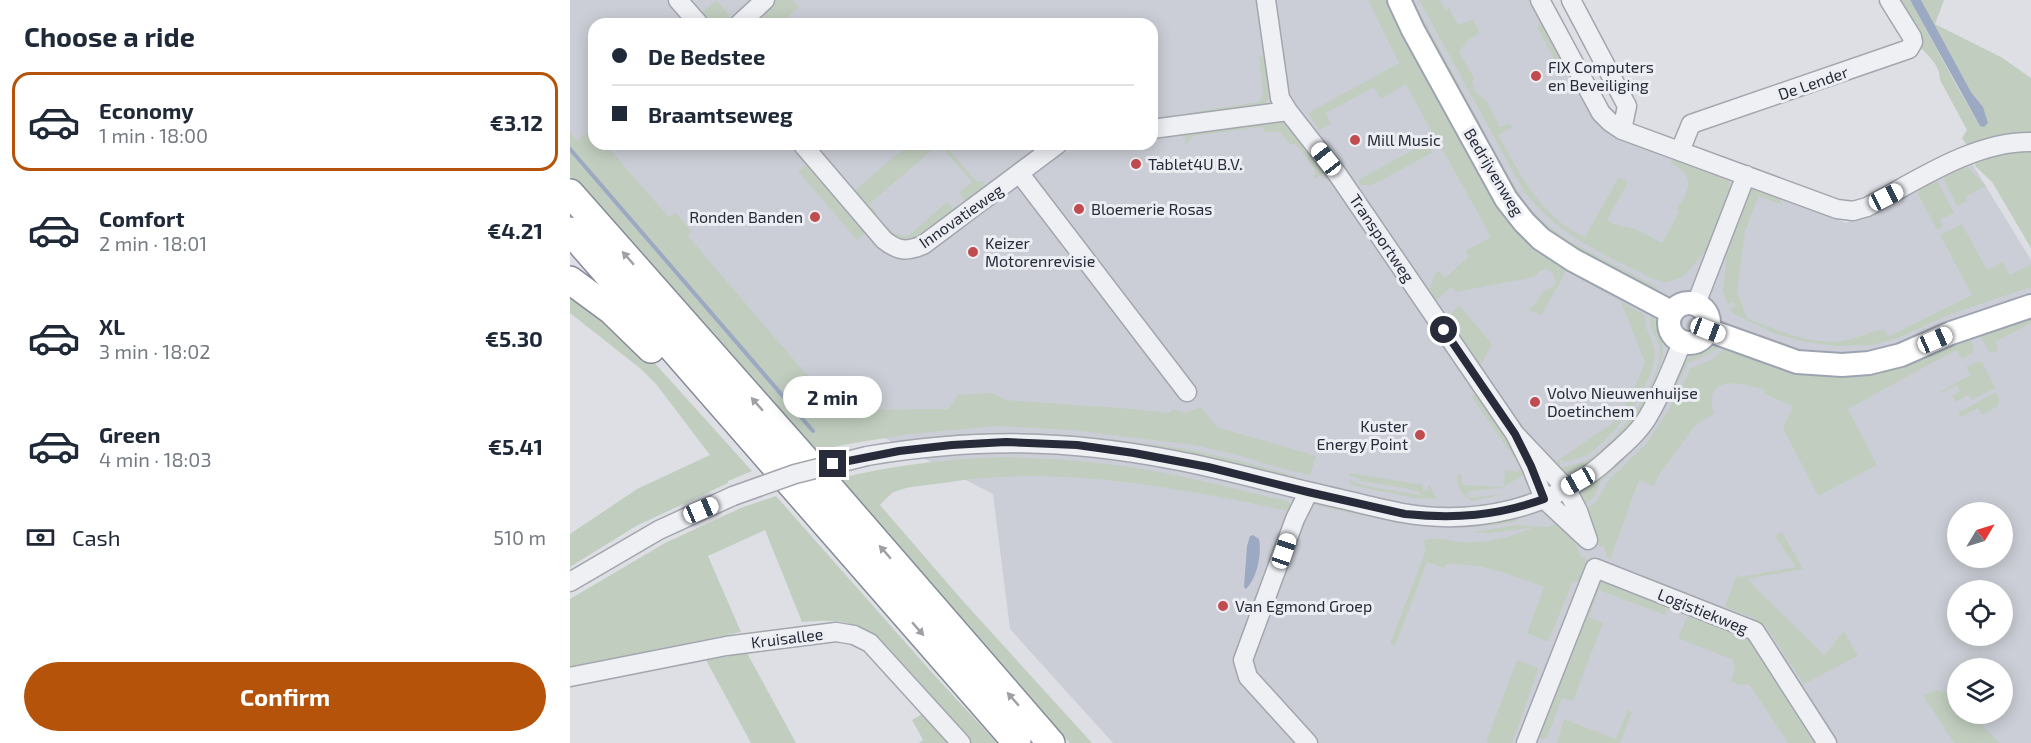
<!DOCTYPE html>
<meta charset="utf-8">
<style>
body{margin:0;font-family:"Exo 2",sans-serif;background:#f2f2f3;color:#1f2937;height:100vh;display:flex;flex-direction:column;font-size:22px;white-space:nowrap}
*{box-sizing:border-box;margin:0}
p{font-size:20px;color:#747a83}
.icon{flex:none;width:33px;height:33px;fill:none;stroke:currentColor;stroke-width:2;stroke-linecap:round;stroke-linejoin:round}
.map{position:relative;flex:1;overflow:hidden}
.drawer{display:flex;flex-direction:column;background:#fff;width:570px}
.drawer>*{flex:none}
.top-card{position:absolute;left:18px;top:18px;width:570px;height:132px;border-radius:18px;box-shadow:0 3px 15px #0003;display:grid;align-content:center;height:132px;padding:0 24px;background:#fff}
.needle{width:39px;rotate:52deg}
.controls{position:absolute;left:1377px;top:502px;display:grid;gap:12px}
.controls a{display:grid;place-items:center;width:66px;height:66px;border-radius:50%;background:#fff;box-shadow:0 3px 15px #0003;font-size:30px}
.end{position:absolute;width:27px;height:27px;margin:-14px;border:8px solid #282c3a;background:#fff;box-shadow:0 0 0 3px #fff}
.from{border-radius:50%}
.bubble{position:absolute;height:42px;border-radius:21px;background:#fff;box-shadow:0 3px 15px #0003;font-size:20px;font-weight:700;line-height:42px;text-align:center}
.car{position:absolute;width:18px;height:36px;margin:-18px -9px;border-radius:8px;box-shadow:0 0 4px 2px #0007;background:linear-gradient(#fff 24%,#345 0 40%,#fff 0 76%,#345 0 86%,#fff 0)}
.top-card b{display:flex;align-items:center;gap:21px;height:57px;font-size:22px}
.top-card b+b{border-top:2px solid #e0e1e3}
.top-card i{width:15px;height:15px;background:#1f2937}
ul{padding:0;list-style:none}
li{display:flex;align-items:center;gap:18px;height:99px;margin:0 12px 9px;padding:0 12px;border:3px solid transparent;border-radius:18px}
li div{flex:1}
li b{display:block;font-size:22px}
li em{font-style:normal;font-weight:700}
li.selected{border-color:#b45309}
li>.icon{width:54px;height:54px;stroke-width:1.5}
h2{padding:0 24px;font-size:27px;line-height:72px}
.pay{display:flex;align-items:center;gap:15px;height:66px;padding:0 24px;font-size:22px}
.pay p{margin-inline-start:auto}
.button{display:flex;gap:12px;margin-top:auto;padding:12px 24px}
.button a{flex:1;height:69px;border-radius:36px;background:#b45309;color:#fff;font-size:24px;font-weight:700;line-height:69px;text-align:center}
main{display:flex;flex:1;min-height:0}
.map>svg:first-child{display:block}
.built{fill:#cbced6;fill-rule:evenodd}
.green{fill:#c1cebf}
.water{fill:#9ba9c2}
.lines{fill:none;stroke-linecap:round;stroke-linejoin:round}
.stream{stroke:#9ba9c2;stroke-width:4}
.minor-casing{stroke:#a3a6ae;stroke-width:21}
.major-casing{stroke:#9da3b0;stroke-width:26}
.highway-casing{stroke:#868b9a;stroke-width:30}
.minor{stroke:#eff0f4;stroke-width:18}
.major{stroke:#fff;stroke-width:22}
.highway{stroke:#fff;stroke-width:27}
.minor-bridge-casing{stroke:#a3a6ae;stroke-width:21;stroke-linecap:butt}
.minor-bridge{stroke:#eff0f4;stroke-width:18}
.oneway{fill:#9ea0a6}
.route{stroke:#282c3a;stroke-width:8}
.poi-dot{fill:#c04c50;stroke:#eceef3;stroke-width:2}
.labels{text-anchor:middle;stroke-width:6;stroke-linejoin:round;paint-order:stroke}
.poi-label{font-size:16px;fill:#282c3a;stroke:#eceef3;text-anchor:start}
.street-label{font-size:16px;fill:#282c3a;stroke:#eceef3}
</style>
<main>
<section class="drawer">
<h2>Choose a ride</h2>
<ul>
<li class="selected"><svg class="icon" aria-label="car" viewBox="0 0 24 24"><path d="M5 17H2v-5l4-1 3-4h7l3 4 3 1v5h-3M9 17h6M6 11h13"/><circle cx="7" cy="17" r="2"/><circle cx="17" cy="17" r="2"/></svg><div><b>Economy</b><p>1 min · 18:00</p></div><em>€3.12</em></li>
<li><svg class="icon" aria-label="car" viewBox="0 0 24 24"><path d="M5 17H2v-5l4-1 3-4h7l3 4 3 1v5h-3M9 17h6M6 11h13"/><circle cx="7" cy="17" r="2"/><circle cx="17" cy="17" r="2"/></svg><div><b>Comfort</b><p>2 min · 18:01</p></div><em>€4.21</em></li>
<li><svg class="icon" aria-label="car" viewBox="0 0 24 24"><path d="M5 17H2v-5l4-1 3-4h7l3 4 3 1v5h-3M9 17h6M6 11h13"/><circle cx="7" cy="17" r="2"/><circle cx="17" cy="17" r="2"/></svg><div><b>XL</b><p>3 min · 18:02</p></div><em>€5.30</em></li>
<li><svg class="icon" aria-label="car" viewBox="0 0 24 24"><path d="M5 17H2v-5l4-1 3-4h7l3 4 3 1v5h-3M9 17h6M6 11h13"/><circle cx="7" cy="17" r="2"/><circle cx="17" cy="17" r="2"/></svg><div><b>Green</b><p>4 min · 18:03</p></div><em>€5.41</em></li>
</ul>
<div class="pay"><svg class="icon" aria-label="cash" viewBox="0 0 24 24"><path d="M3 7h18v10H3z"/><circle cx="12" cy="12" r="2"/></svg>Cash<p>510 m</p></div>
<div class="button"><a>Confirm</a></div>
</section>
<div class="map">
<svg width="1461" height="743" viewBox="0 0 1461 743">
<rect width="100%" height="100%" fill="#dddfe5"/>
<path class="built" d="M0 0H961L1020 107 1179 182 1276 223 1401 162 1461 260V743H543L440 629 423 494 270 415 0 140ZM24 24H582V144H24ZM1388 513H1432V558H1388ZM1388 591H1432V636H1388ZM1388 669H1432V714H1388Z"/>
<path class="green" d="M146 0 159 15V20L153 24H137L128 16Z
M201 0H223L229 7 210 24H175Z
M798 0H821L919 182 1004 272V274L1075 315C1073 329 1085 340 1085 354 1083 387 1043 439 1016 456 1009 459 1001 459 994 462L992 459 989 461 991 464 985 467 981 465 1041 424 1060 398 1075 362 1051 302 996 271 971 316 958 309C968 303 967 298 973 292 978 288 982 289 986 283L982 272 976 269 970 271 964 277 886 292 881 287 867 300 859 290 865 274 869 271 875 278 899 256 895 251 921 237 870 145 861 150 862 153 802 185H791L788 180 865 138 836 84 811 99 804 87 756 113 761 124 749 130 738 113 829 63Z
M837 0H843L939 177 958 207 971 220 999 241 1087 287V292L983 237 948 202Z
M849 0H870L875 10 879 8 888 25 903 19 910 33 898 40 889 52 904 78 902 82 906 93 916 100 930 127 937 124 944 126 928 135C951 175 971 218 1015 237L1049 177 1058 182 1037 220 1044 224 1068 230 1092 243 1109 212 1106 210C1109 204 1114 199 1116 193 1123 179 1113 168 1100 163L1105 156 1157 175 1159 179 1160 190 1141 244 1117 273 1110 278 1095 283 1081 278C1033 254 983 233 952 188Z
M1323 0H1340L1388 88 1410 126 1413 107 1401 92 1351 0H1374L1365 24 1431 57 1461 78V133L1428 137 1399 149 1392 138 1397 130 1370 80C1370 63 1356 55 1347 43 1338 29 1331 14 1323 0Z
M971 24 974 25 998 65V72L994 77 967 27Z
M697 56C699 73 707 95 692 107L624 118 623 112 689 102 693 94 689 57Z
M710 119 717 121 754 169 753 174 744 179 745 170 726 144H720L710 132H695L692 127 623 136 616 145 614 132Z
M24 127V144H40L38 148 99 217 106 213 121 231 118 236 267 410 378 409 388 395 423 393 436 400 563 409 598 413 603 409 615 413 631 407 647 427 746 456 740 475 709 468 668 455 624 445 502 430 427 426 340 434 278 444 245 451 141 338 0 176V132L7 141Z
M339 144H374L406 181H414L415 189 397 203 389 193 402 182 369 144 299 204 307 213 302 216 283 192Z
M1461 149V248L1422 182 1405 166 1406 160 1430 152Z
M239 162 298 231 287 240 228 171Z
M1394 164 1416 186 1395 197 1397 201 1387 206 1374 180V175Z
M1363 180 1368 182 1384 213 1370 220 1373 226 1367 230 1348 194 1350 186Z
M1183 188 1209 194 1212 205 1188 196 1175 232 1167 292 1177 318C1208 330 1243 347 1277 340 1289 337 1301 332 1313 329L1319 336 1402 295 1370 235 1392 224 1417 270 1433 262 1440 275 1461 264V287L1381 314 1328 338 1302 345 1265 346 1231 341 1206 334 1164 314 1159 309 1165 306 1164 302 1158 305 1153 291 1159 233 1179 190Z
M377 202 384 210 382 215 354 235 334 244 310 226 312 222 325 234 338 236Z
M0 290 81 359 182 471 158 481V483L66 526 0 567V534L67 489 140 455 86 384 71 369 0 313Z
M889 305 922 344 911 365 878 317Z
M1461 311V323L1425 342 1428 348 1427 352 1420 353 1409 335Z
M1081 314C1091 326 1093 342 1093 356L1078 398 1055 433 1036 453 1006 473H994L988 469C998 464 1010 465 1019 459 1047 442 1087 387 1090 353 1091 339 1076 329 1081 314Z
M1394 336 1401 341 1404 347 1402 353 1392 359 1386 350 1278 409 1307 465 1248 496 1213 428 1223 406 1194 394 1195 390C1174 384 1132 372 1144 413L1124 427 1090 473 1084 486 1069 480 1040 560 1036 554 1034 545 1029 547 1012 512 1026 502 1038 481 1077 443 1102 404 1121 368 1143 359 1156 347 1225 367Z
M1138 347H1149L1139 354 1118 363 1099 400 1081 429 1052 462 1031 481 1024 497 1010 507V499L1015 487 1113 363 1127 350Z
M1409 361 1413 363 1425 388 1402 400 1398 395 1386 402 1382 395 1390 391 1387 385 1371 393 1370 392 1400 375 1396 367Z
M1426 392 1429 399 1428 406 1412 415 1408 408 1391 417 1388 413Z
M908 393 939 433 935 437 947 457 944 458 901 396Z
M460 433 523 437 616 449 667 460 725 476 724 481 591 451H280L317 443 387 434Z
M434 457C482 459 530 461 577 470 625 478 671 491 718 501L721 505 719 511C605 488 490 464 373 483 358 485 338 486 324 492 319 495 314 501 310 505L392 600 522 743H500L268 479C321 465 377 459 434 457Z
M935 470 947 472 949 470H953L954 475 931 488 901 491 897 494 898 498 935 494 902 501C893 496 885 486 888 475H892L891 483 896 485 934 487Z
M780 473 853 485V491L858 490V486H860L867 499 844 498 781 485 779 480 796 486 849 495 851 493 835 488 791 481 788 478 780 476Z
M206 496 365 676 427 743H401C373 711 321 640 283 625 267 619 250 621 232 622L195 530 138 556 171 632 0 668V599L95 543 173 507Z
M750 503 947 516 948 521C875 536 815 520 744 505Z
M989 523 1006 544 1011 557H1015L1016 566 1012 582 1003 581 978 642 957 633 974 587C939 574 914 563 876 564L874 568 857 562 825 646 820 644 856 550 853 541C865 536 878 541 890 542 914 544 943 537 964 527L922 533 902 532 948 525 977 527Z
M1212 532 1233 569 1177 579 1254 655 1274 631 1288 656 1234 684 1197 628 1184 618 1155 607 1167 574 1170 577 1226 567 1205 536Z
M1036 580 1096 603 1097 608 1095 615 1029 590 1019 617 1033 623 1003 701 992 698 977 737 973 739 968 737 1024 588 1029 583Z
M1119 612 1178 636 1250 743H1218L1181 687 1178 684 1169 685 1161 681 1165 668 1163 660 1108 638Z
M177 653 226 743H181L136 660Z
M947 660 969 668 942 743H919L916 742Z
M1365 690 1378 693 1387 702 1388 714H1400L1430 743H1384L1353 696Z
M1058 710 1062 712 1050 743H987L994 719 1046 739Z
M358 711 385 743H349L353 740 342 720Z"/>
<path class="water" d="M1340 0H1351L1356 9 1401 92 1413 107 1418 123 1414 127 1410 126Z
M683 535 689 539C692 554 687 578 676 589L674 587 677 546 680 536Z"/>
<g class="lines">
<path class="stream" d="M0 149 243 431"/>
<g class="minor-casing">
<path id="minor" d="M108 0 129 24
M696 0 710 98 718 111 768 175 945 434
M970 0 1031 113 1040 122 1052 130 1267 209 1283 211 1297 207C1346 181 1404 141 1461 142
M1001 0 1057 106 1052 130
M169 24 195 0
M582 129 718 111
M232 144 314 240C328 251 336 252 353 245L488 144
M1110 151 1121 124 1339 49 1343 42 1342 37 1319 0
M450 174 617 392
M1126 304 1176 175
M945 434 996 488 1008 511 1018 540 974 499 961 466Z
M297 456C405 438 495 439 604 460 658 470 712 486 767 498 789 503 811 509 833 513 904 526 984 508 1037 460 1052 446 1071 431 1080 413 1093 391 1102 366 1112 343
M738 493 725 519 673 660 678 677 738 743
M0 582 89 530 163 496
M0 677 156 646 266 632 284 635 300 643 391 743
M956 743 1025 568 1185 631 1257 743"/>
</g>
<g class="major-casing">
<path id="major" d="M829 0 843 30 936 199 954 222 971 239 1003 260 1101 312
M1099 323a20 20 0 1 1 40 0a20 20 0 1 1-40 0Z
M1138 330 1227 362 1272 365 1299 363 1331 355 1381 333 1461 306"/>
</g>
<g class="highway-casing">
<path id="highway" d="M0 193 227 450 481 743
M0 231 447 743
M0 280 42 311 81 349"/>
</g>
<use href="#minor" class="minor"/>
<use href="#major" class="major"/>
<use href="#highway" class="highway"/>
<g class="minor-bridge-casing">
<path id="minor-bridge" d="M163 496 225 474 297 456"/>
</g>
<use href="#minor-bridge" class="minor-bridge"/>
</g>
<defs><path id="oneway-solid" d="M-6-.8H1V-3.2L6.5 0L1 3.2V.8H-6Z" transform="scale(1.5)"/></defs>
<g class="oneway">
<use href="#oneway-solid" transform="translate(58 258) rotate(-131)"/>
<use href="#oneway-solid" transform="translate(187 404) rotate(-131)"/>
<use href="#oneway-solid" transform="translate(315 552) rotate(-131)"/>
<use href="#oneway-solid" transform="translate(348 629) rotate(49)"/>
<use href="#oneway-solid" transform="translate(443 699) rotate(-131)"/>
</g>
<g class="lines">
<path class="route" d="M263 464 329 451 382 445 436 442 507 445 564 453 638 467 738 492 835 514C885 519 927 516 974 499L961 466 945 434 874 330"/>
</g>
<g class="poi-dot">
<circle cx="966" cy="76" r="6"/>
<circle cx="785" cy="140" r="6"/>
<circle cx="566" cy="164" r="6"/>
<circle cx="509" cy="209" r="6"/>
<circle cx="245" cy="217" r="6"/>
<circle cx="403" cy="252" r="6"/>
<circle cx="965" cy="402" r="6"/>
<circle cx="850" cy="435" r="6"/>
<circle cx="653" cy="606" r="6"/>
</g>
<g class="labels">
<g class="poi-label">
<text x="978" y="73">FIX Computers<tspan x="978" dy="18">en Beveiliging</tspan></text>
<text x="797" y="146">Mill Music</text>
<text x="578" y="170">Tablet4U B.V.</text>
<text x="521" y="215">Bloemerie Rosas</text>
<text x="233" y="223" text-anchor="end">Ronden Banden</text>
<text x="415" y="249">Keizer<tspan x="415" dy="18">Motorenrevisie</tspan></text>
<text x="977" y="399">Volvo Nieuwenhuijse<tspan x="977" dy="18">Doetinchem</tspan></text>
<text x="838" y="432" text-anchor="end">Kuster<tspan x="838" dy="18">Energy Point</tspan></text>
<text x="665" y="612">Van Egmond Groep</text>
</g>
<g class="street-label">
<text transform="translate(1243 83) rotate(-19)" y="6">De Lender</text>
<text transform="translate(924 172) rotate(59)" y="6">Bedrijvenweg</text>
<text transform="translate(391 216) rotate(-35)" y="6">Innovatieweg</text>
<text transform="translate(812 238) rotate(56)" y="6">Transportweg</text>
<text transform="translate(1133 611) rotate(22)" y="6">Logistiekweg</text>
<text transform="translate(217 638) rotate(-7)" y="6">Kruisallee</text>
</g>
</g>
</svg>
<div class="controls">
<a><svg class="needle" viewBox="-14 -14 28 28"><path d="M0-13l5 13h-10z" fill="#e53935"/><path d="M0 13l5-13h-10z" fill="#747a83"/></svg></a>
<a><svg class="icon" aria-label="locate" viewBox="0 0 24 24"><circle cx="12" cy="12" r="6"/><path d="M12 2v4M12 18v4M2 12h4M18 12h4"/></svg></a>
<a><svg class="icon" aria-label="layers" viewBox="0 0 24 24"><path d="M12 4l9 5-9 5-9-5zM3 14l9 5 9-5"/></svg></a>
</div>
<i class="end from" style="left:874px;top:330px"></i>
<i class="end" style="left:263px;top:464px"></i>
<div class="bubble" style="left:213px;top:376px;width:99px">2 min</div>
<i class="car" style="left:756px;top:159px;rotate:322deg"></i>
<i class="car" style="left:1316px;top:197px;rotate:63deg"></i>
<i class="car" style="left:1138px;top:330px;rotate:111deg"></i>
<i class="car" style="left:1365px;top:340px;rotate:66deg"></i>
<i class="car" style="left:1008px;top:481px;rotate:241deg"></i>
<i class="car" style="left:131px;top:510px;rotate:67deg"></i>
<i class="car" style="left:714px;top:551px;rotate:19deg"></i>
<div class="top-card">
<b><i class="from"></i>De Bedstee</b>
<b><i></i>Braamtseweg</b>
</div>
</div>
</main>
